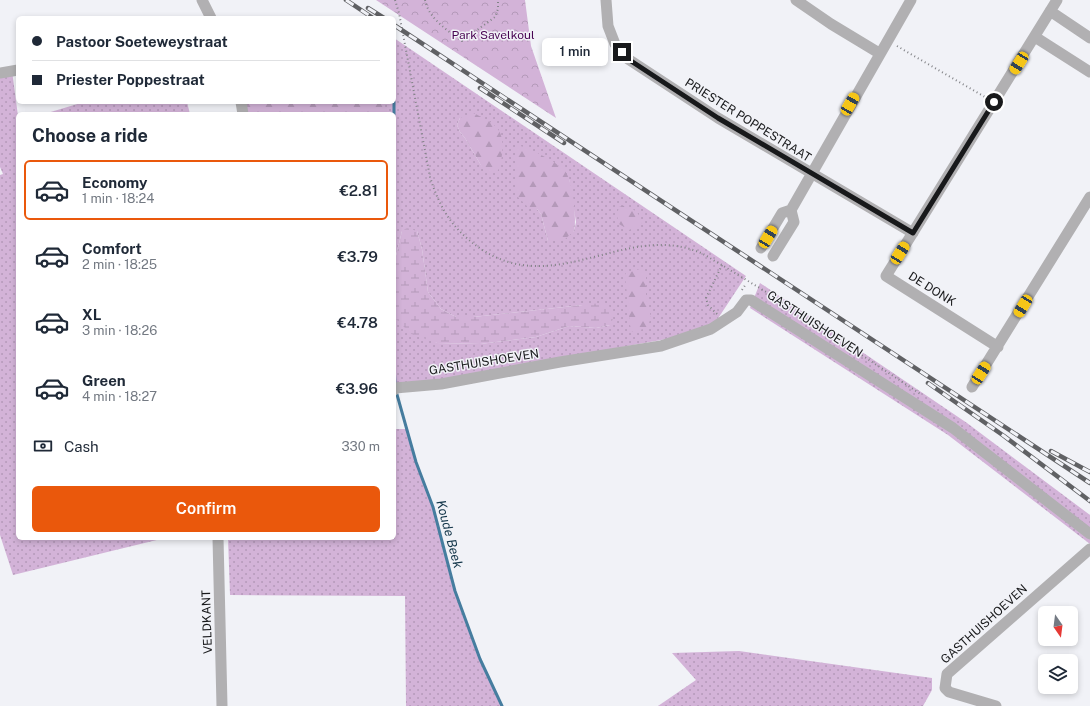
<!DOCTYPE html>
<meta charset="utf-8">
<style>
body{margin:0;font-family:"Public Sans",sans-serif;background:#f6f6f7;color:#1f2937;height:100vh;display:flex;flex-direction:column;font-size:15px;white-space:nowrap}
*{box-sizing:border-box;margin:0}
p{font-size:13px;color:#747a83}
.icon{flex:none;width:22px;height:22px;fill:none;stroke:currentColor;stroke-width:2;stroke-linecap:round;stroke-linejoin:round}
.map{position:relative;flex:1;overflow:hidden}
.sheet{position:absolute;left:16px;top:112px;width:380px;height:428px;display:flex;flex-direction:column;background:#fff;border-radius:6px;box-shadow:0 2px 6px #0003}
.sheet>*{flex:none}
.banner{position:absolute;left:16px;top:16px;width:380px;height:88px;border-radius:6px;box-shadow:0 2px 6px #0003;display:grid;align-content:center;height:88px;padding:0 16px;background:#fff}
.needle{width:26px;rotate:166deg}
.controls{position:absolute;left:1038px;top:606px;display:grid;gap:8px}
.controls a{display:grid;place-items:center;width:40px;height:40px;border-radius:6px;background:#fff;box-shadow:0 2px 6px #0003;font-size:20px}
.end{position:absolute;width:18px;height:18px;margin:-9px;border:5px solid #18191b;background:#fff;box-shadow:0 0 0 2px #fff}
.from{border-radius:50%}
.bubble{position:absolute;height:28px;border-radius:6px;background:#fff;box-shadow:0 2px 6px #0003;font-size:13px;font-weight:600;line-height:28px;text-align:center}
.car{position:absolute;width:12px;height:24px;margin:-12px -6px;border-radius:5px;box-shadow:0 0 3px 1px #0007;background:linear-gradient(#f5c518 24%,#345 0 40%,#f5c518 0 76%,#345 0 86%,#f5c518 0)}
.banner b{display:flex;align-items:center;gap:14px;height:38px;font-size:15px}
.banner b+b{border-top:1px solid #e0e1e3}
.banner i{width:10px;height:10px;background:#1f2937}
ul{padding:0;list-style:none}
li{display:flex;align-items:center;gap:12px;height:60px;margin:0 8px 6px;padding:0 8px;border:2px solid transparent;border-radius:6px}
li div{flex:1}
li b{display:block;font-size:15px}
li em{font-style:normal;font-weight:600}
li.current{border-color:#ea580c}
li>.icon{width:36px;height:36px;stroke-width:1.5}
h2{padding:0 16px;font-size:18px;line-height:48px}
.pay{display:flex;align-items:center;gap:10px;height:44px;padding:0 16px;font-size:15px}
.pay p{margin-inline-start:auto}
.action{display:flex;gap:8px;margin-top:auto;padding:8px 16px}
.action a{flex:1;height:46px;border-radius:6px;background:#ea580c;color:#fff;font-size:16px;font-weight:600;line-height:46px;text-align:center}
.map>svg:first-child{display:block}
.grass{fill:url(#grass-dots);fill-rule:evenodd}
.forest{fill:url(#forest-firs)}
.wetland{fill:url(#wetland-marsh)}
.park{fill:url(#park-crowns)}
.lines{fill:none;stroke-linecap:round;stroke-linejoin:round}
.stream{stroke:#467d9f;stroke-width:3}
.path{stroke:#828387;stroke-width:2;stroke-dasharray:1 3;stroke-linecap:butt}
.minor{stroke:#b1b0b2;stroke-width:11}
.rail-casing{stroke:#606164;stroke-width:4.5}
.rail{stroke:#f1f2f7;stroke-width:3;stroke-dasharray:9;stroke-linecap:butt}
.route{stroke:#18191b;stroke-width:5}
.labels{text-anchor:middle;stroke-width:3;stroke-linejoin:round;paint-order:stroke}
.park-label{font-size:12px;fill:#480452;stroke:#f1f2f7}
.street-label{font-size:12px;fill:#18191b;stroke:#f1f2f7}
.water-label{font-size:13px;font-style:italic;fill:#113448;stroke:#f1f2f7}
</style>
<div class="map">
<svg width="1090" height="706" viewBox="0 0 1090 706">
<defs>
<pattern id="grass-dots" width="8" height="8" patternUnits="userSpaceOnUse"><rect width="8" height="8" fill="#d3b3d8"/><path d="M2 2h.1M6 6h.1" fill="none" stroke="#b499b9" stroke-width="1.8" stroke-linecap="round"/></pattern>
<pattern id="forest-firs" width="22" height="20" patternUnits="userSpaceOnUse"><rect width="22" height="20" fill="#d3b3d8"/><path d="M5 1l3.5 6h-7zM16 11l3.5 6h-7z" fill="#b499b9"/></pattern>
<pattern id="wetland-marsh" width="20" height="14" patternUnits="userSpaceOnUse"><rect width="20" height="14" fill="#d3b3d8"/><path d="M1 5h8M5 5V1M11 12h8M15 12V8" fill="none" stroke="#b499b9"/></pattern>
<pattern id="park-crowns" width="20" height="18" patternUnits="userSpaceOnUse"><rect width="20" height="18" fill="#d3b3d8"/><path d="M2 6a3 3 0 1 1 6 0M12 15a3 3 0 1 1 6 0" fill="none" stroke="#b499b9"/></pattern>
</defs>
<rect width="100%" height="100%" fill="#f1f2f7"/>
<path class="grass" d="M394 38 746 276 711 329 700 333 395 388 394 314 395 318 437 343 480 344 536 337 569 326 596 328 610 325 583 305 473 317H456L441 309 428 292 422 249 417 231H402L394 264V114H383V102H394ZM460 118 482 167 465 138 460 132 457 125ZM569 179 576 222 574 231 548 241 541 214 537 209Z
M12 71 18 116V538H165L13 575 0 535V175L3 174 0 167V73Z
M84 102H187L190 114H44Z
M760 283 967 423 1090 515V544L948 435 750 308Z
M394 429H408L416 462 433 507 455 591 480 659 502 706H406L405 596 230 595 228 538H394Z
M739 651 932 678V690L923 706H658L696 680 672 653Z"/>
<path class="forest" d="M241 102H383V114H243Z
M473 113C495 123 505 129 502 154 501 161 501 166 497 172L488 173 482 167 465 138 460 132 457 125 460 118Z
M519 146C527 146 560 164 565 171 573 181 577 219 574 231L563 241H548L541 214 537 209 527 206 517 196V149Z
M626 205 637 212 642 221 641 224 629 230 619 224 617 215 619 207Z
M640 269 646 273V298L651 317 647 328 632 332 630 325 625 275 626 273Z"/>
<path class="wetland" d="M407 228 417 231 422 249 428 292 441 309 456 317H473L601 303 610 307 613 319 610 325 596 328 569 326 536 337 480 344 437 343 411 334 395 318 394 314V264L402 231Z"/>
<path class="park" d="M376 0H525L531 46 556 118Z"/>
<g class="lines">
<path class="stream" d="M394 102V114
M394 126V130
M394 363 395 385
M396 391 416 462 433 507 455 591 480 659 502 706"/>
<path class="path" d="M395 0 399 13 430 177C440 209 453 230 481 249 553 297 623 226 693 250 704 253 712 260 722 265 741 277 760 288 779 300 826 332 874 363 922 395
M425 0C429 19 447 30 462 41L495 17 498 9V0
M897 46 985 97
M742 290 746 284
M717 314 708 305 706 298 722 265"/>
<path class="minor" d="M202 0 211 18
M606 0 608 26 615 44 628 59 718 118 913 233
M796 0 831 24 879 53
M1050 11 1090 38
M1035 37 1090 72
M0 73 18 70
M241 102 243 114
M761 248 782 213 791 210
M773 256 794 222 791 210 911 0
M998 347 886 276 1057 0
M972 387 1090 197
M394 390 395 388 441 384 560 362 661 346 711 329 737 312 746 300H751L953 428 1090 534
M218 538 222 706
M996 706 949 692 945 688 947 674 1090 549"/>
<g class="rail-casing">
<path id="rail" d="M346 0 373 18
M368 8 384 18
M394 25 1090 483
M480 88 564 143
M928 383 1004 436 1090 501
M1051 451 1090 472"/>
</g>
<use href="#rail" class="rail"/>
</g>
<g class="lines">
<path class="route" d="M622 52 628 59 718 118 913 233 994 102"/>
</g>
<g class="labels">
<g class="park-label">
<text x="493" y="39">Park Savelkoul</text>
</g>
<g class="street-label">
<text transform="translate(748 120) rotate(32)" y="4">PRIESTER POPPESTRAAT</text>
<text transform="translate(932 289) rotate(32)" y="4">DE DONK</text>
<text transform="translate(815 324) rotate(33)" y="4">GASTHUISHOEVEN</text>
<text transform="translate(484 362) rotate(-9)" y="4">GASTHUISHOEVEN</text>
<text transform="translate(207 622) rotate(-92)" y="4">VELDKANT</text>
<text transform="translate(984 624) rotate(-42)" y="4">GASTHUISHOEVEN</text>
</g>
<g class="water-label">
<text transform="translate(450 534) rotate(75)" y="5">Koude Beek</text>
</g>
</g>
</svg>
<div class="controls">
<a><svg class="needle" viewBox="-14 -14 28 28"><path d="M0-13l5 13h-10z" fill="#e53935"/><path d="M0 13l5-13h-10z" fill="#747a83"/></svg></a>
<a><svg class="icon" aria-label="layers" viewBox="0 0 24 24"><path d="M12 4l9 5-9 5-9-5zM3 14l9 5 9-5"/></svg></a>
</div>
<i class="end from" style="left:994px;top:102px"></i>
<i class="end" style="left:622px;top:52px"></i>
<div class="bubble" style="left:542px;top:38px;width:66px">1 min</div>
<i class="car" style="left:1019px;top:63px;rotate:212deg"></i>
<i class="car" style="left:850px;top:104px;rotate:30deg"></i>
<i class="car" style="left:768px;top:237px;rotate:31deg"></i>
<i class="car" style="left:900px;top:253px;rotate:32deg"></i>
<i class="car" style="left:1023px;top:306px;rotate:211deg"></i>
<i class="car" style="left:981px;top:373px;rotate:33deg"></i>
<div class="banner">
<b><i class="from"></i>Pastoor Soeteweystraat</b>
<b><i></i>Priester Poppestraat</b>
</div>
<section class="sheet">
<h2>Choose a ride</h2>
<ul>
<li class="current"><svg class="icon" aria-label="car" viewBox="0 0 24 24"><path d="M5 17H2v-5l4-1 3-4h7l3 4 3 1v5h-3M9 17h6M6 11h13"/><circle cx="7" cy="17" r="2"/><circle cx="17" cy="17" r="2"/></svg><div><b>Economy</b><p>1 min · 18:24</p></div><em>€2.81</em></li>
<li><svg class="icon" aria-label="car" viewBox="0 0 24 24"><path d="M5 17H2v-5l4-1 3-4h7l3 4 3 1v5h-3M9 17h6M6 11h13"/><circle cx="7" cy="17" r="2"/><circle cx="17" cy="17" r="2"/></svg><div><b>Comfort</b><p>2 min · 18:25</p></div><em>€3.79</em></li>
<li><svg class="icon" aria-label="car" viewBox="0 0 24 24"><path d="M5 17H2v-5l4-1 3-4h7l3 4 3 1v5h-3M9 17h6M6 11h13"/><circle cx="7" cy="17" r="2"/><circle cx="17" cy="17" r="2"/></svg><div><b>XL</b><p>3 min · 18:26</p></div><em>€4.78</em></li>
<li><svg class="icon" aria-label="car" viewBox="0 0 24 24"><path d="M5 17H2v-5l4-1 3-4h7l3 4 3 1v5h-3M9 17h6M6 11h13"/><circle cx="7" cy="17" r="2"/><circle cx="17" cy="17" r="2"/></svg><div><b>Green</b><p>4 min · 18:27</p></div><em>€3.96</em></li>
</ul>
<div class="pay"><svg class="icon" aria-label="cash" viewBox="0 0 24 24"><path d="M3 7h18v10H3z"/><circle cx="12" cy="12" r="2"/></svg>Cash<p>330 m</p></div>
<div class="action"><a>Confirm</a></div>
</section>
</div>
